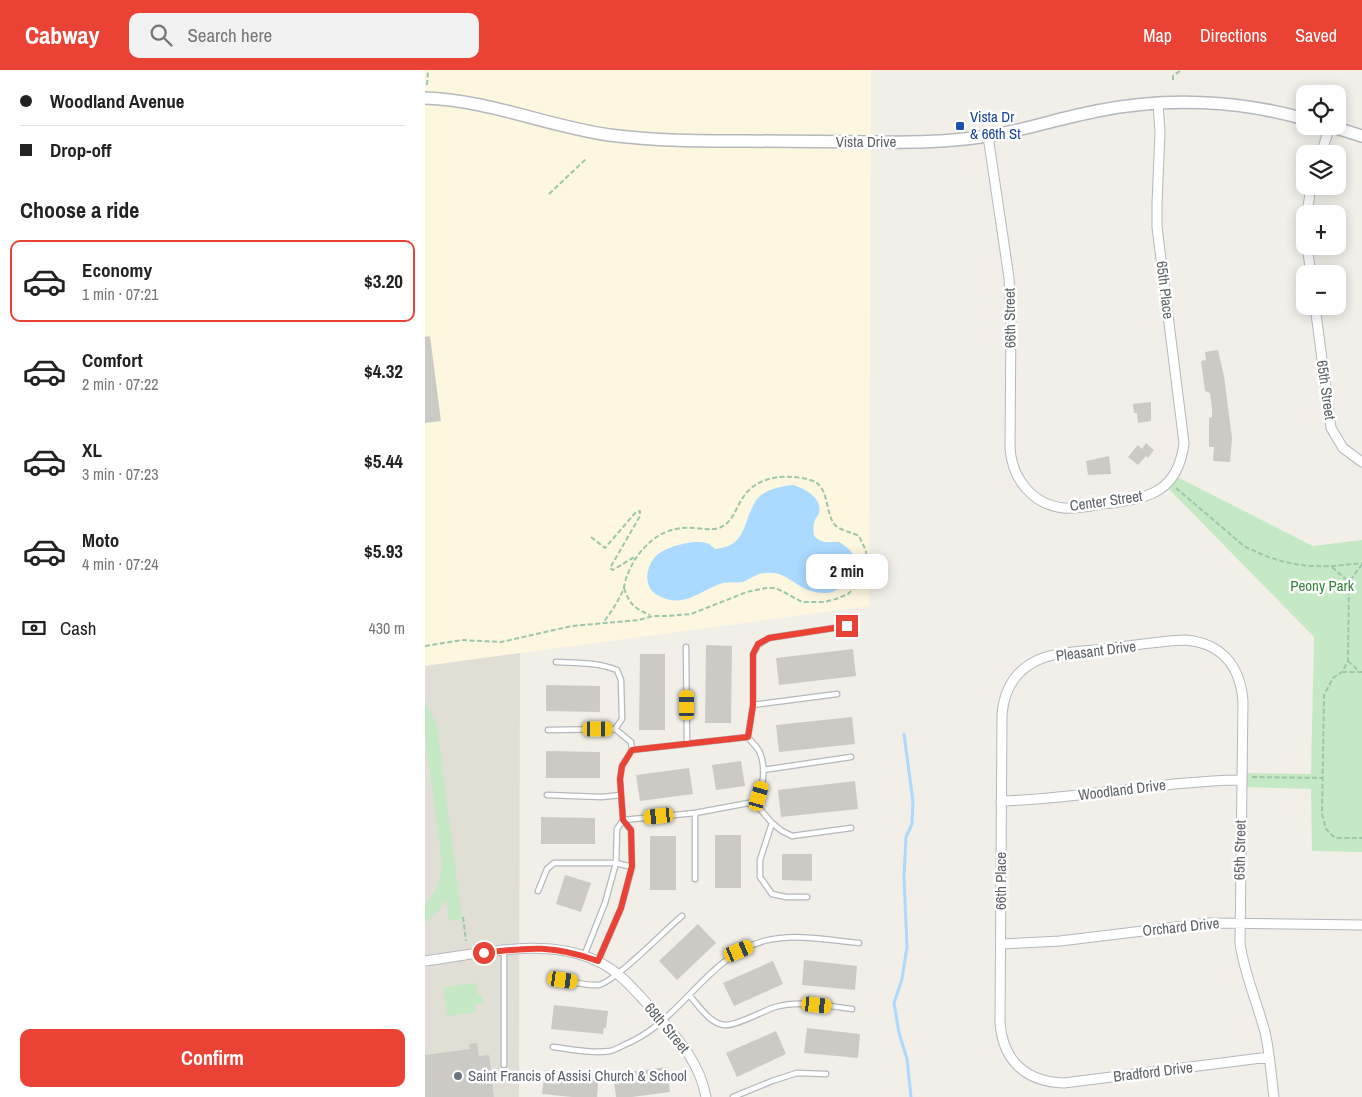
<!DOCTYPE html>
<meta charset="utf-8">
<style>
body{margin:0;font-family:"Archivo Narrow",sans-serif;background:#f2f2f2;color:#222;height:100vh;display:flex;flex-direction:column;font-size:19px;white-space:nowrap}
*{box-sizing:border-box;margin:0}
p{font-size:16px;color:#767676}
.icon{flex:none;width:28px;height:28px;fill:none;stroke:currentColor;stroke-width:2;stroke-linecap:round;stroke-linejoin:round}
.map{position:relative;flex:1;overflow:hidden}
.panel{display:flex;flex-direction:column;background:#fff;width:425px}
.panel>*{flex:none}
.hud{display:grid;align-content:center;height:110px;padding:0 20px;background:#fff}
.controls{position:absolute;left:871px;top:15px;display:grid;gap:10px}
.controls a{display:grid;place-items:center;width:50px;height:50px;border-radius:10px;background:#fff;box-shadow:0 2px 12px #0003;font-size:25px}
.end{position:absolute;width:22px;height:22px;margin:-11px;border:6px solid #ea4335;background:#fff;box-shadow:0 0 0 2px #fff}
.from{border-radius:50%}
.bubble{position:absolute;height:35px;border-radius:10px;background:#fff;box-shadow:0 2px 12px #0003;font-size:16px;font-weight:700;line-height:35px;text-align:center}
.car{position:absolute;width:15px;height:30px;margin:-15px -8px;border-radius:6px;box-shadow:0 0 4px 1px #0007;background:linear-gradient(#f5c518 24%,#345 0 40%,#f5c518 0 76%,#345 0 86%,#f5c518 0)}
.hud b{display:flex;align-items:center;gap:18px;height:48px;font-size:19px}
.hud b+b{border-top:1px solid #e0e0e0}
.hud i{width:12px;height:12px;background:#222}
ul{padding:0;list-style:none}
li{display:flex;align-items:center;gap:15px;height:82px;margin:0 10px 8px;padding:0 10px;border:2px solid transparent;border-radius:10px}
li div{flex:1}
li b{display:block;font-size:19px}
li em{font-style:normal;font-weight:700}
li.on{border-color:#ea4335}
li>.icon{width:45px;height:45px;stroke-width:1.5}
h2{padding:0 20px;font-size:22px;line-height:60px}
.pay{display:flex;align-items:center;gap:12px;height:55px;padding:0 20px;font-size:19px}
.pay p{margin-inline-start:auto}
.action{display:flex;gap:10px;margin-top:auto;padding:10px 20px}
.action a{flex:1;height:58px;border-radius:10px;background:#ea4335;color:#fff;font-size:20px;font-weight:700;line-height:58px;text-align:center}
header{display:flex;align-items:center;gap:30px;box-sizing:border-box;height:70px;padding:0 25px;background:#ea4335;color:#fff}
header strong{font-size:24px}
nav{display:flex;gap:28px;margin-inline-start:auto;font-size:18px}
.search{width:350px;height:45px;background:#f2f2f2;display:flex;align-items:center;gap:12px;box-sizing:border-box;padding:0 18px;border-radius:10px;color:#767676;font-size:19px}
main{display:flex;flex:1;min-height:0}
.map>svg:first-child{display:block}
.commercial{fill:#fef7e0}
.education{fill:#e1ded6}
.green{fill:#c5e8c5}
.water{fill:#aadaff}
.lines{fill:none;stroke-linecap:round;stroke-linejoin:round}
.stream{stroke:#aadaff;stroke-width:3}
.building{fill:#cccac5}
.service-casing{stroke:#b5b8bc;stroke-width:7}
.minor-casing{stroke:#b5b8bc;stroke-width:11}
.tertiary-casing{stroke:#b5b8bc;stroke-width:14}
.path{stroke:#9cc7a9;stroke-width:2;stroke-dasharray:5 2.5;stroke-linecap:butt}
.service{stroke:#fff;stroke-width:4.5}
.minor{stroke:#fff;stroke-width:9}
.tertiary{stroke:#fff;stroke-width:11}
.route{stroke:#ea4335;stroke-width:6}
.transit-dot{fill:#1a4fb4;stroke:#fff;stroke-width:2}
.worship-dot{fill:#6b7280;stroke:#fff;stroke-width:2}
.labels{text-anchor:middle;stroke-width:5;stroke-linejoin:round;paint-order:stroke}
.transit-label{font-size:15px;fill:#164399;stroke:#fff;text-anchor:start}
.street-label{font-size:15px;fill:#5f6368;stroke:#fff}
.park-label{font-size:15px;fill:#348238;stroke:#fff}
.worship-label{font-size:15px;fill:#5b616d;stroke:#fff;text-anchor:start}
</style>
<header>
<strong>Cabway</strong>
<div class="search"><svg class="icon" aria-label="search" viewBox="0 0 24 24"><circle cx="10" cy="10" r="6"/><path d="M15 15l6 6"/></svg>Search here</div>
<nav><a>Map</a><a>Directions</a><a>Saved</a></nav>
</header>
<main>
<section class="panel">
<div class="hud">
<b><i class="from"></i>Woodland Avenue</b>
<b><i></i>Drop-off</b>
</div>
<h2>Choose a ride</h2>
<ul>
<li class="on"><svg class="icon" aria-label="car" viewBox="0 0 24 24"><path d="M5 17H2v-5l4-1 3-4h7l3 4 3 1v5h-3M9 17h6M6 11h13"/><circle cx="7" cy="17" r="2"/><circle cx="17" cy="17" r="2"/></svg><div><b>Economy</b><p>1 min · 07:21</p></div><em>$3.20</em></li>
<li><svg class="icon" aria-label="car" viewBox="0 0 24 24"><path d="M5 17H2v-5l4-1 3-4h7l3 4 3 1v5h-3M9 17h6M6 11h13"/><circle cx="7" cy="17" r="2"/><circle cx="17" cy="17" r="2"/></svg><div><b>Comfort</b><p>2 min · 07:22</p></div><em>$4.32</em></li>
<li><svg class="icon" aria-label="car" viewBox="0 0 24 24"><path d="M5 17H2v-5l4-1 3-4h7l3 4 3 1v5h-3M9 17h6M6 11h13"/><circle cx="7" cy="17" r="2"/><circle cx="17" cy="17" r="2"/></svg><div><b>XL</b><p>3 min · 07:23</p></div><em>$5.44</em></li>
<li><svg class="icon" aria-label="car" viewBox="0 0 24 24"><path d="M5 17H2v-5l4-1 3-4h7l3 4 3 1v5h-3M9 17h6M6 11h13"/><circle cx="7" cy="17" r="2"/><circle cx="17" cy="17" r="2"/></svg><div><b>Moto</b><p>4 min · 07:24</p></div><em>$5.93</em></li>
</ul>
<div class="pay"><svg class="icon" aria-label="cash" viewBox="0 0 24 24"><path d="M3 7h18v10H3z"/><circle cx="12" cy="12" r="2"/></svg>Cash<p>430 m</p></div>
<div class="action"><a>Confirm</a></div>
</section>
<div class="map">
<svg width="937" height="1027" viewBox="0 0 937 1027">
<rect width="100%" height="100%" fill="#f1efe8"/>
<path class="commercial" d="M0 0H446L444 536 0 596Z"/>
<path class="education" d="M95 583 94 1027H0V596Z"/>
<path class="green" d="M748 405 888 476 937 470V782L887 781 886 719 817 717V703L886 704 889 567 740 415Z
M0 631 12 655 37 849 24 851 21 829 13 841 0 853V835L10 821 15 809 17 793 0 667Z
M51 913 53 925H57L58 934 49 935 50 942 22 946 18 917Z"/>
<path class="water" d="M368 415C379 418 398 428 394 443 394 444 390 449 390 450 388 455 388 461 389 466 397 474 403 472 414 472 422 477 428 481 431 491 436 506 415 522 401 523 396 523 390 522 386 521 368 516 362 501 341 503 332 503 328 508 320 511 315 514 305 511 298 513 275 520 260 539 234 526 218 518 220 499 230 487 239 477 271 468 284 474 286 475 288 477 290 479 322 476 317 454 330 432 337 420 355 416 368 415Z"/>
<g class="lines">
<path class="stream" d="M479 664 488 732 487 754 481 767 479 807 482 877 477 909 469 933 474 963 482 989 486 1027"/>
</g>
<path class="building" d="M5 266 16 351 0 353V267Z
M793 280 799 306 807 368 805 392 788 391 789 377H784V348L787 347V338L785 323 780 321 776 291 781 290 780 282Z
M726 332V351L713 353 712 343H709L708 334Z
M721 373 729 380 723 388 721 386 713 395 703 387 711 377 713 375 717 379Z
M684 386 686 404 663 405 661 391Z
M281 575 307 576 306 653H280Z
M428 579 431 606 354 615 351 588Z
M215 584H240V660H214Z
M121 615 175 616V642L121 641Z
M427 647 430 674 354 682 351 655Z
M121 681 175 682V708H121Z
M316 691 320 716 291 720 287 695Z
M264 698 268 724 215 731 211 705Z
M430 711 433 739 356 747 353 720Z
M116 747 170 748V774H116Z
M290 765H316V818H290Z
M225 766H251V820H225Z
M357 784H387V811L357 810Z
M140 805 166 813 156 842 131 834Z
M273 854 291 873 252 910 234 891Z
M379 890 432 896 430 920 377 915Z
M348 891 358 914 309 936 298 913Z
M129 935 183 941 181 958H179L178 964 126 959Z
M382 958 435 964 433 988 379 983Z
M351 961 361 984 312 1007 301 983Z
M52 973 54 986 64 985 69 1027H0V985L45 979 44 974Z
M242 997 245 1022 207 1027H191L188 1004Z
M120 1000 174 1005 172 1027H147L117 1024Z"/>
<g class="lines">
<g class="service-casing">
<path id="service" d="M261 577 262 674
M131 592C152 593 172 592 192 600L196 610 197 649 190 659
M328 635 412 624
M123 660 190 659 206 672 207 680 197 696 195 709 198 750 206 760 207 797 196 838 173 891
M207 680 323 667
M338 700 426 687
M122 725 177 727 196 725
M329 732 347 753 357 761 367 766 426 758
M347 753 335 790V807L347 824 361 827H382
M270 809V743L329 732C339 719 341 698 335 683 333 677 326 672 323 667L328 635V584L333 575 344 568 422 556
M113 821 122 799 129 793H191L207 797
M159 886 180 833 191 793 192 759 198 750 270 743
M138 910C149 912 162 916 173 915 188 914 242 858 257 846
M265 926C274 936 285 954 300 955 311 956 338 941 350 937 375 930 403 936 427 939
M128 977C146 979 167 984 185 981 190 980 195 977 199 975 256 952 281 887 339 871 369 863 403 870 434 873
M79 995V881
M308 1027 347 1011 372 1003 401 1004"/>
</g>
<g class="minor-casing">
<path id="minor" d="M563 66 584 208 586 248 585 378C587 409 608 435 639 438 652 439 665 436 677 434 721 429 753 424 759 373L732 157V134L735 62 733 33
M896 84 905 56
M882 144 886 116
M882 176 886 204
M890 236 906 358 918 378 937 392
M576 731C657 729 736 711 817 710
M576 874 635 871 784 853 937 855
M0 891C55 884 120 866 172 891 197 902 215 927 234 947 255 971 275 994 281 1027
M844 987 639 1013C601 1012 578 991 575 953L577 644C579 623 588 604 607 593 627 581 656 582 679 579 706 576 733 571 760 570 796 573 815 595 818 631L815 874C820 906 832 932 840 962 845 983 846 1006 849 1027"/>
</g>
<g class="tertiary-casing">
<path id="tertiary" d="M0 28C63 30 122 56 184 65 230 71 276 71 322 71 364 71 406 72 447 72 486 73 525 72 563 66 600 60 635 48 672 41 740 27 813 30 880 49
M905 56 937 66"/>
</g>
<path class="path" d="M748 10V6L756 0
M2 15 3 0
M124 124 162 88
M751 418 819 476C862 498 891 499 937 493
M166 467 180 478 211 442 215 441V446L185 498 188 500 211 486
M937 494 924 512 923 591 917 602 908 608 899 625 897 744 901 759 908 766 912 768H937
M907 497 924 512
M199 518C205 535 209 538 225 545
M0 576 37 570 76 572 147 556 214 550 228 546H242L266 544 322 522 341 518H350L357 521 377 532H399L411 529 423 524 430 517 440 501 442 492 441 481 434 466C427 462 416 461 410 455 401 445 404 423 392 413 386 409 373 407 366 407 349 405 328 412 319 426 310 438 309 452 294 458 286 460 279 459 271 458 251 456 234 462 220 477 212 485 206 495 202 506 200 510 200 515 198 520 193 532 186 542 178 553
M923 591 934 601
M917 602H937
M827 707 897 708
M38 847 41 871"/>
<use href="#service" class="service"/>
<use href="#minor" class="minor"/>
<use href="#tertiary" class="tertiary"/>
</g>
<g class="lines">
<path class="route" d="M59 883C105 877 129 875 173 891L196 838 207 796 206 760 198 750 195 709 197 696 207 680 323 667 328 635V584L333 574 344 568 422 556"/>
</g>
<rect class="transit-dot" x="530" y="51" width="10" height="10" rx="2.5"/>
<circle class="worship-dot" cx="33" cy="1006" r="5"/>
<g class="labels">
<g class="transit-label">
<text x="545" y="52">Vista Dr<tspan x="545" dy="17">&amp; 66th St</tspan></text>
</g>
<g class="street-label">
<text x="441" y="77">Vista Drive</text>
<text transform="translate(740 220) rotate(83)" y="5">65th Place</text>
<text transform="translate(585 248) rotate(-91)" y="5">66th Street</text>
<text transform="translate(901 320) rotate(82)" y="5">65th Street</text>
<text transform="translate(681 431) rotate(-8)" y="5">Center Street</text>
<text transform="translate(671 581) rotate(-7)" y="5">Pleasant Drive</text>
<text transform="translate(697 720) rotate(-7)" y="5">Woodland Drive</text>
<text transform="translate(815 780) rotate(-89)" y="5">65th Street</text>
<text transform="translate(576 811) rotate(-90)" y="5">66th Place</text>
<text transform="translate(756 857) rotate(-6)" y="5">Orchard Drive</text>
<text transform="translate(242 958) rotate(50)" y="5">68th Street</text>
<text transform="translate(728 1002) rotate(-7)" y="5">Bradford Drive</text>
</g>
<g class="park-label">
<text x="897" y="521">Peony Park</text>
</g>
<g class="worship-label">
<text x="43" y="1011">Saint Francis of Assisi Church &amp; School</text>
</g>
</g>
</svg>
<div class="controls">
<a><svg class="icon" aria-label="locate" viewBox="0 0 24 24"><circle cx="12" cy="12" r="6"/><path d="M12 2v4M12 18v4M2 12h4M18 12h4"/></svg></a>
<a><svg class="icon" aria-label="layers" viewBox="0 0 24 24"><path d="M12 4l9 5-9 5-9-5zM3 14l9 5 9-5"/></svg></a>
<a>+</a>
<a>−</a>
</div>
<i class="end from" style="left:59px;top:883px"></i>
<i class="end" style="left:422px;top:556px"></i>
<div class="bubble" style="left:381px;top:484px;width:82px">2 min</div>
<i class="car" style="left:262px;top:635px;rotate:0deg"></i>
<i class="car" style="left:173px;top:659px;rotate:90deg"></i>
<i class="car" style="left:334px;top:726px;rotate:16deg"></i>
<i class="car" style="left:234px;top:746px;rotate:264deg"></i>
<i class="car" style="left:314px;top:881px;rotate:67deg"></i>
<i class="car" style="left:138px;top:910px;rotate:98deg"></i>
<i class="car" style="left:392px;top:935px;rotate:96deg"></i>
</div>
</main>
